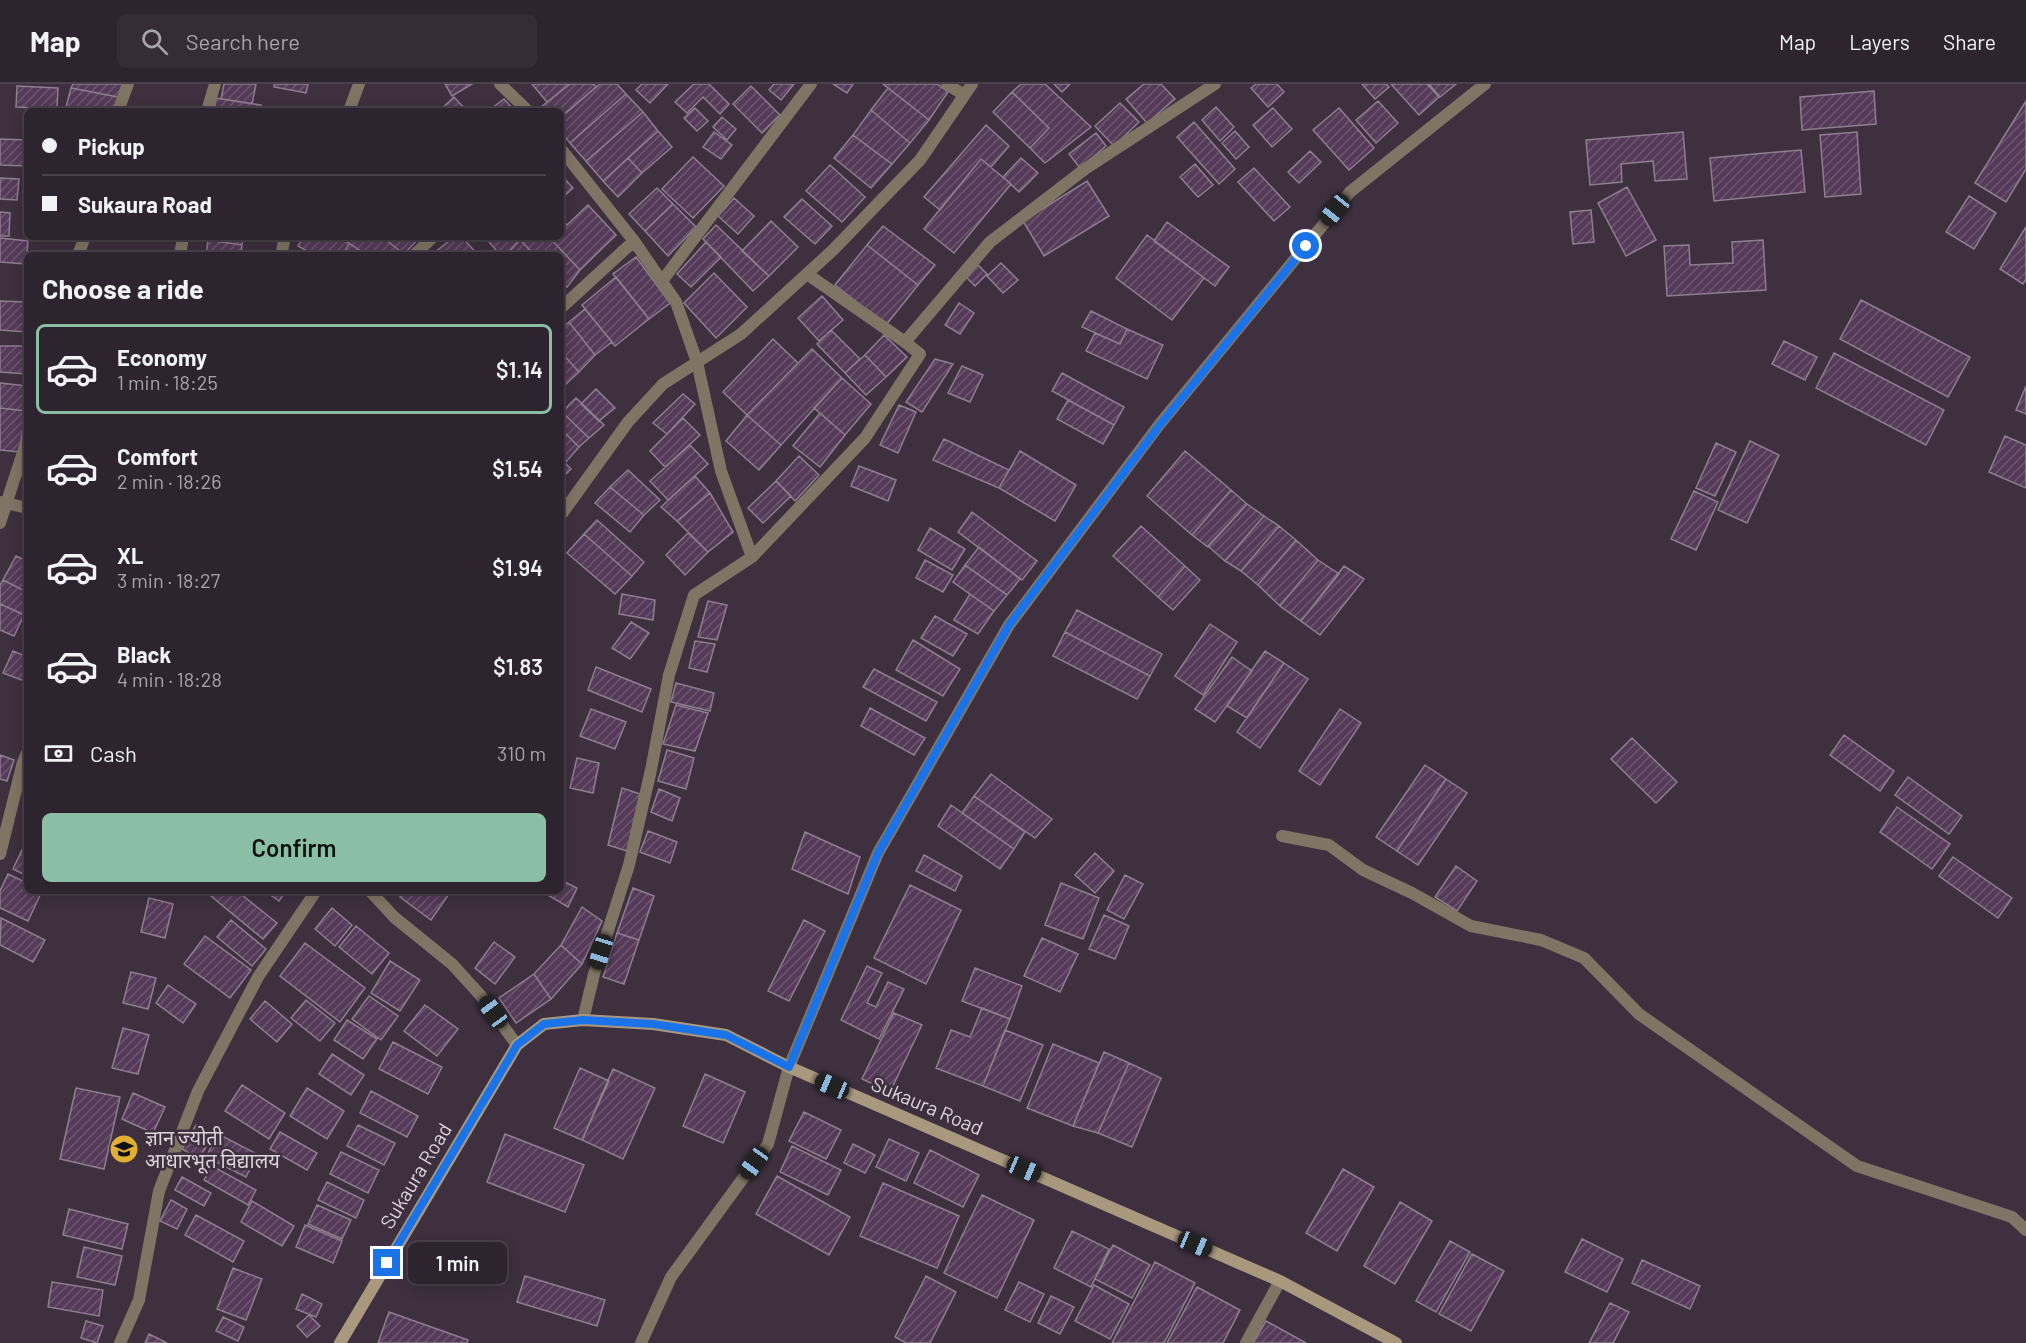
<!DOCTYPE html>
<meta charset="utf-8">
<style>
body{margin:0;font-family:Barlow,"Noto Sans Devanagari",sans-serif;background:#362c37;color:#f1f3f6;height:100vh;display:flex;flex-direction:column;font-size:22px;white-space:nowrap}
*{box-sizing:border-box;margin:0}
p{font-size:20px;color:#a7a4aa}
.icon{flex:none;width:33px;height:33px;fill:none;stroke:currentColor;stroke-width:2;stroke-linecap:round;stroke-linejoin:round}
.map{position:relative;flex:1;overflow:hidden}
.side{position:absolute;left:24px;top:168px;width:540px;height:642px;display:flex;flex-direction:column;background:#2e242f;border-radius:9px;box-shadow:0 3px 15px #0003,0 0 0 2px #49414b}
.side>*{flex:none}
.top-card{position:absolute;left:24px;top:24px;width:540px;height:132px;border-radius:9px;box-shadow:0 3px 15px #0003,0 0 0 2px #49414b;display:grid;align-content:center;height:132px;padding:0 18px;background:#2e242f}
.end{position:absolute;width:27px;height:27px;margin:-14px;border:8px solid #1a73e8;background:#fff;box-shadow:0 0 0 3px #fff}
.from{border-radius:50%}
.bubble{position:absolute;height:42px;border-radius:9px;background:#2e242f;box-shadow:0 3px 15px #0003,0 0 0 2px #49414b;font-size:20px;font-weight:600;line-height:42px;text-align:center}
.car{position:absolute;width:18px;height:36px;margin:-18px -9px;border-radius:8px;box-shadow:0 0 4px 2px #0007;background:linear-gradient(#222 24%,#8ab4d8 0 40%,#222 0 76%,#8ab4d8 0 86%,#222 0)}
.top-card b{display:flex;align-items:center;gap:21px;height:57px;font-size:22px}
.top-card b+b{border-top:2px solid #49414b}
.top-card i{width:15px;height:15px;background:#f1f3f6}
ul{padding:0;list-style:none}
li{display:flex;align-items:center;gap:18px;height:90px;margin:0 12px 9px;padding:0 6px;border:3px solid transparent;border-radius:9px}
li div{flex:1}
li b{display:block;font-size:22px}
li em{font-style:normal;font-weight:600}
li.active{border-color:#8abfa5}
li>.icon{width:54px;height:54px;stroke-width:1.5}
h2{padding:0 18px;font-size:27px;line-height:72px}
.pay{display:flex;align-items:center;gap:15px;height:66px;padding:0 18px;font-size:22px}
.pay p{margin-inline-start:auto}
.primary-button{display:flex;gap:12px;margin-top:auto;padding:12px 18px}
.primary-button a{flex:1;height:69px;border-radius:9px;background:#8abfa5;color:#111;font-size:24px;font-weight:600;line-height:69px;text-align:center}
header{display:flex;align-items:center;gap:36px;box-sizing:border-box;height:84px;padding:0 30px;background:#2e242f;border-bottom:2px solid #49414b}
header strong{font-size:28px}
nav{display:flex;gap:33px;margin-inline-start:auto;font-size:21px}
.search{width:420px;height:54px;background:#362c37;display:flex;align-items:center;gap:15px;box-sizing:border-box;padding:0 21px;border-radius:9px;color:#a7a4aa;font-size:22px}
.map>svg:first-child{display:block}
.building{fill:url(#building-hatch);stroke:#8f7e90;stroke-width:1.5}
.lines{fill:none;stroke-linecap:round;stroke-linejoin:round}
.lane{stroke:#807564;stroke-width:12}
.street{stroke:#807564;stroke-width:12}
.secondary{stroke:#aa987e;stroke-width:12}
.route{stroke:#1a73e8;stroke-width:8}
.labels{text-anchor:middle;stroke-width:5;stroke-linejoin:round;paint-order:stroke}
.street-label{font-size:20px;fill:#ddd4dd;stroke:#3e303f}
.poi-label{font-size:20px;fill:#ddd4dd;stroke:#3e303f;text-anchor:start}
</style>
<header>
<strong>Map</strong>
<div class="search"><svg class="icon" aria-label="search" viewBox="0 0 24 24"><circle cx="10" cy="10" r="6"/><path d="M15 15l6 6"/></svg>Search here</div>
<nav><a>Map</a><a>Layers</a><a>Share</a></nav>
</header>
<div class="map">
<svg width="2026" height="1259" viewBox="0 0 2026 1259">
<defs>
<pattern id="building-hatch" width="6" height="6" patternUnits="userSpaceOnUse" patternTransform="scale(1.5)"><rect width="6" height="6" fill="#563a59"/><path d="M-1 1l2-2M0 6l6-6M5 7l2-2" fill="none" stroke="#6e5670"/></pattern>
</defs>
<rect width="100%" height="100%" fill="#3e303f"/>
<path class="building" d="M73 0H123L118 13 71 4Z
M224 0H256L252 20 221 15Z
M274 0H308L306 9 274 3Z
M445 0H472L452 12Z
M532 0H570L547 18Z
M570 0H594L596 3 561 33V27H545L541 23Z
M600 0H617L626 10 570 59 561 48V33Z
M642 0H668L650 19 636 6Z
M694 0H709L729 20 720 30 703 13 687 29 675 18Z
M774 0H794L781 16 769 6Z
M833 0H853L847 9Z
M883 0H937L948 8 929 36Z
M1021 0H1045L1091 43 1045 79 1030 64 1049 44 1012 8Z
M1054 0H1070L1062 8Z
M1144 0H1161L1175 15 1147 39 1126 15Z
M1256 0H1277L1284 8 1268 23 1251 4Z
M1362 0H1386L1389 3 1375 15Z
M1391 0H1427L1439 13 1419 31Z
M1429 0H1456L1440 13Z
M17 2 58 4 57 25 16 23Z
M751 2 780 31 762 49 733 20Z
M71 4 118 13 114 27H87L66 23Z
M888 4 929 36 910 59 871 26Z
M1874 7 1876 40 1802 46 1800 13Z
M1012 8 1049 44 1030 64 993 28Z
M626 10 643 28 586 77 570 59Z
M454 13 467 27H439Z
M216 14 261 21 260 27H214Z
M504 15 515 27H488Z
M1378 17 1398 39 1376 59 1356 36Z
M2026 17V85L2006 118 1975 99Z
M1120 19 1139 38 1114 62 1095 42Z
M1216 23 1234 43 1220 57 1202 36Z
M695 24 708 37 697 47 684 34Z
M1273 24 1292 45 1272 63 1253 41Z
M1339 24 1374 64 1349 86 1313 46Z
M871 26 910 59 892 80 853 51Z
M643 28 658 47 603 97 586 77Z
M722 33 736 45 727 56 713 43Z
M1194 38 1235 85 1219 100 1177 53Z
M986 41 1009 62 991 83 981 75 940 126 924 113Z
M658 47 672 63 642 89 628 74Z
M1235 47 1249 63 1236 75 1222 59Z
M714 48 732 61 721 75 703 63Z
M1683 48 1687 95 1655 97 1653 77 1621 80 1622 98 1590 101 1586 56Z
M1857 48 1861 110 1825 113 1820 51Z
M1096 49 1106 62 1080 84 1069 70Z
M853 51 892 80 871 104 834 74Z
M0 55 27 56V82L0 81Z
M1801 66 1805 108 1714 117 1710 74Z
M1310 67 1321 78 1299 99 1288 88Z
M693 73 724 102 693 134 662 105Z
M628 74 642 89 618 113 603 97Z
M1021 74 1038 89 1019 108 1003 93Z
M981 75 1011 100 954 169 924 145Z
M1195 80 1213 101 1198 113 1180 93Z
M830 81 865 113 842 138 806 107Z
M1254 84 1290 123 1274 137 1238 98Z
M561 91 573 104 561 115Z
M0 94 19 95 17 116 0 115Z
M1087 97 1109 132 1044 172 1023 137Z
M1627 103 1656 156 1626 172 1598 119Z
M657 104 673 120 645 147 629 130Z
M1969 112 1996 129 1974 165 1946 148Z
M734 114 754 132 738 150 718 132Z
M802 115 832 142 815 160 784 133Z
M673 120 696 143 668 172 645 147Z
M588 121 616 151 580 186 549 153H561V135L567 141Z
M1591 126 1594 158 1573 160 1570 128Z
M0 128 10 129 9 152H0Z
M771 137 798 163 769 192 742 167Z
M1167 138 1229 183 1215 202 1154 157Z
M716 141 769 192 753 207 703 155Z
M883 142 935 181 918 201 867 161Z
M2026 143V195L2023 200 2000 185Z
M1147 151 1204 194 1172 236 1116 194Z
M29 153H79V157Z
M200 153H243L242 161 200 155Z
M303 153H339L349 159 343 171H314L298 162Z
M339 153H382L404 170 367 171Z
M382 153H420L404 170Z
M454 153H462L478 171H436L434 169Z
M485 153H517L520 156 506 171H500Z
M523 153H549L580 186 567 203 561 197V171H535L520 156Z
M0 154 28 157 26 180 0 178Z
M208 156 242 161 241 171H206Z
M520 156 535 171H506Z
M1763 156 1766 206 1667 212 1664 162 1689 161 1690 181 1733 179 1732 158Z
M706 158 721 173 691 203 677 190Z
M349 159 367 171H343Z
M867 161 918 201 886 241 835 201Z
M636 173 670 219 649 235 613 190Z
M1001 179 1018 196 1003 209 987 192Z
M977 180 987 190 975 202 965 192Z
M714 189 747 223 716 254 684 219Z
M616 193 649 235 615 262 582 221Z
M822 212 843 236 819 257 798 234Z
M1861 216 1970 273 1948 313 1840 255Z
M0 217 27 218V248L0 246Z
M959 219 974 229 960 250 945 241Z
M585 225 612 258 595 271 569 238Z
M1091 227 1127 245 1120 260 1082 243Z
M569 238 595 271 579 288 561 268V245Z
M1127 245 1163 261 1147 295 1086 267 1095 249 1120 260Z
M831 246 860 275 845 289 817 260Z
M884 251 907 273 886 293 865 271Z
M773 255 798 279 747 331 723 308Z
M1784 257 1817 273 1805 296 1772 280Z
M0 262H27V290L0 288Z
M812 265 842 294 781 361 747 331Z
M561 268 579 288 565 301 561 297Z
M1834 269 1944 326 1926 361 1816 304Z
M865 271 886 293 866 311 845 289Z
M935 275 953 280 922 328 906 318Z
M962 282 983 291 970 318 948 309Z
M1062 289 1124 323 1114 341 1052 307Z
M842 294 871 320 845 351 814 324Z
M0 299 27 302 26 327 0 324Z
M2026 302V330L2016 326Z
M596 305 615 324 599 337 581 320Z
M683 310 695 320 667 350 653 339Z
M576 314 604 341 589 354 562 328Z
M1068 316 1114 341 1103 360 1057 335Z
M899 321 916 328 898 369 880 361Z
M0 324 26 327 19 368 0 366Z
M562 328 589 354 579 363 561 345Z
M820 329 845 351 820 383 793 362Z
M747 331 781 361 759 386 726 357Z
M683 334 700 351 665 383 650 367Z
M561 345 579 363 565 379 561 375Z
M2005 352 2026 361V404L1989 388Z
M944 355 1009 386 999 404 933 376Z
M1750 357 1779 371 1747 439 1718 426Z
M1716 359 1736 368 1715 412 1696 404Z
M690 361 708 380 668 416 650 397Z
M1020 367 1076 401 1055 437 999 404Z
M1185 367 1231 406 1192 451 1147 412Z
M799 372 819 391 795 417 776 397Z
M561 375 571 385 561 395Z
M859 382 896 396 888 417 851 402Z
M628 386 660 416 644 431 610 403Z
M695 392 710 409 677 437 661 423Z
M776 397 791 412 763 439 748 424Z
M610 403 644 431 630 448 595 419Z
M1231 406 1247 420 1208 463 1192 451Z
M1694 407 1718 418 1696 466 1671 455Z
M710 409 733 448 708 468 677 437Z
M1247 420 1264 432 1225 477 1208 462Z
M972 428 1037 477 1022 496 958 448Z
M1264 432 1279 442 1241 487 1225 477Z
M597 436 644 478 632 492 584 450Z
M1141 442 1185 482 1158 513 1113 472Z
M1279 442 1296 456 1258 501 1241 487Z
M930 444 965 465 952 486 918 466Z
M688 449 708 468 685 491 666 471Z
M584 450 632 492 615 510 567 469Z
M1296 456 1318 476 1280 522 1258 501Z
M979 463 1020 495 1007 511 965 481Z
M16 472 27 477V508L3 496Z
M925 476 953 491 943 508 916 494Z
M1318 476 1339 490 1301 537 1280 522Z
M965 481 1007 511 994 527 953 498Z
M1185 482 1200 496 1173 526 1158 513Z
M1344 482 1364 495 1320 551 1301 537Z
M3 496 27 508V532L0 520V501Z
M622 510 655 516 653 536 619 530Z
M970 510 994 527 978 550 954 536Z
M708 517 727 521 717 556 698 553Z
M0 520 24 531 14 552 0 546Z
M1077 526 1162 570 1150 592 1065 548Z
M935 532 967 550 953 572 921 554Z
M631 538 649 549 630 575 612 564Z
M1210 540 1237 558 1203 611 1175 592Z
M1065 548 1150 592 1137 615 1053 572Z
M913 556 960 585 943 612 896 586Z
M695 557 715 560 707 588 689 584Z
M13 567 27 573V598L3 589Z
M1265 567 1284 579 1247 634 1227 622Z
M1232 573 1252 587 1215 638 1195 625Z
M1284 579 1308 595 1260 664 1237 648Z
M596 583 651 605 642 628 588 606Z
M874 585 937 618 926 637 863 603Z
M676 599 714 609 710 627 671 618Z
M676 621 708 629 695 667 663 660Z
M870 624 925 654 914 671 861 642Z
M591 625 626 638 615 665 580 652Z
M1340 625 1361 639 1320 701 1299 687Z
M1844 651 1894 687 1880 707 1830 671Z
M1632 654 1677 698 1656 719 1611 675Z
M667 666 694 674 686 705 658 697Z
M0 671 14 676 7 697 0 695Z
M577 674 599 679 593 709 570 704Z
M1425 681 1446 695 1397 767 1376 753Z
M991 690 1052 735 1035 754 974 712Z
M1908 693 1962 732 1949 750 1895 711Z
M1446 695 1467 709 1418 781 1397 767Z
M622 704 640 710 627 767 608 761Z
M659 705 680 714 672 737 651 728Z
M974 712 1025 748 1014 765 962 729Z
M951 721 1014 765 1000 785 938 742Z
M1897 723 1950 760 1932 785 1880 748Z
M648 747 677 758 670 779 640 768Z
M805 748 860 773 848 810 792 785Z
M22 766 27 768V792L13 785Z
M1095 769 1114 787 1095 809 1075 791Z
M924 771 962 792 955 807 916 787Z
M1953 773 2012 814 1998 834 1939 792Z
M1456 782 1477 797 1457 827 1435 813Z
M8 790 27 799V807H42L28 837 0 824V807Z
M1125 791 1143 800 1124 835 1107 826Z
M561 796 577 804 568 823 541 807H561Z
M1061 799 1099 814 1083 855 1045 841Z
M910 801 961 826 926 900 874 874Z
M633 804 654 812 639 856 617 849Z
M207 807H237L277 839 263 855 206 808Z
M265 807H286L279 817Z
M405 807H451L431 836 400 813Z
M149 814 173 820 165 854 141 848Z
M582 823 602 837 582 880 561 861Z
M332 824 352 841 335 862 315 845Z
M1104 831 1129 842 1115 875 1089 865Z
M1 834 45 856 33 878 0 861Z
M231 836 266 865 252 882 217 853Z
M804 836 825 847 789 917 768 907Z
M356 842 389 869 372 890 339 863Z
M617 849 639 856 624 900 603 893Z
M205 852 251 886 230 914 184 880Z
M1042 854 1078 870 1060 908 1024 892Z
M494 858 515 873 495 900 475 884Z
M305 859 365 904 340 938 280 892Z
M561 861 582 880 551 915 534 890Z
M390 877 420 896 400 927 371 909Z
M867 882 882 889 867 919 876 923 888 898 904 905 879 955 841 936Z
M975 884 1022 902 1010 935 962 917Z
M131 888 156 894 148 925 123 919Z
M534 890 551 915 516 939 499 914Z
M168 901 196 920 183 939 156 919Z
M369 912 398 932 381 956 352 935Z
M306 916 335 939 320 957 291 934Z
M265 917 292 940 277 958 250 935Z
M425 921 458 945 437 972 404 947Z
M982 924 1010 935 983 1002 936 984 951 946 970 953Z
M894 929 922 941 890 1008 862 995Z
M347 936 377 955 363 975 334 956Z
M123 944 149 951 138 990 112 984Z
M1005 946 1043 961 1020 1017 983 1002Z
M393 958 442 983 428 1010 379 985Z
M1053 960 1099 979 1073 1042 1027 1024Z
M1104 968 1129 979 1098 1049 1073 1042Z
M332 970 364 991 351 1011 319 990Z
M1129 979 1161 994 1132 1063 1098 1049Z
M580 984 609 997 582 1056 554 1044Z
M613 985 655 1004 623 1075 582 1056Z
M705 990 745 1008 723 1059 683 1042Z
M242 1001 285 1029 269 1055 225 1027Z
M76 1004 120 1013 104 1085 60 1075Z
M307 1004 344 1027 327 1055 290 1032Z
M371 1007 418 1032 407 1053 360 1029Z
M133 1009 165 1023 153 1049 122 1035Z
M804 1028 841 1046 826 1075 789 1057Z
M196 1041 213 1051 199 1075 182 1065Z
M358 1041 395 1059 384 1081 347 1062Z
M280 1048 317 1069 307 1086 270 1065Z
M218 1050 257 1070 246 1093 206 1073Z
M505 1050 584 1081 565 1128 487 1098Z
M889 1055 919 1069 906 1097 876 1083Z
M853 1060 875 1071 865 1089 844 1079Z
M792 1062 841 1086 828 1111 780 1088Z
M930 1066 979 1091 963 1123 914 1099Z
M341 1068 379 1086 368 1109 330 1090Z
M212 1082 256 1106 248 1121 204 1096Z
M1343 1085 1374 1103 1337 1167 1306 1149Z
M777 1092 850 1133 829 1171 756 1130Z
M182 1093 211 1109 204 1122 175 1106Z
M327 1098 364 1116 356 1134 318 1116Z
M883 1099 959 1132 937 1184 860 1152Z
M982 1111 1034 1136 997 1214 944 1189Z
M171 1116 187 1125 177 1145 160 1137Z
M252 1117 294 1142 282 1162 241 1138Z
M1400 1118 1432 1137 1395 1200 1364 1182Z
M317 1121 351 1136 342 1155 308 1140Z
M69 1125 128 1140 122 1165 63 1151Z
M196 1131 244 1157 233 1178 185 1151Z
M305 1141 342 1157 333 1179 296 1163Z
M1072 1147 1109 1165 1091 1203 1054 1184Z
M1582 1155 1623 1175 1607 1208 1565 1188Z
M1450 1157 1470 1168 1436 1228 1416 1217Z
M1113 1161 1150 1181 1132 1214 1095 1195Z
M84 1163 122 1172 115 1201 77 1193Z
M1472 1170 1504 1187 1471 1247 1439 1230Z
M1642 1176 1700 1202 1690 1225 1632 1199Z
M1155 1178 1195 1199 1164 1259H1112Z
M233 1184 262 1195 246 1236 217 1225Z
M525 1192 605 1216 597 1242 517 1218Z
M926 1192 956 1208 930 1259H906L895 1253Z
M52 1198 103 1206 99 1232 48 1223Z
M1019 1198 1044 1210 1030 1238 1005 1226Z
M1094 1201 1129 1220 1110 1255 1075 1237Z
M1197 1203 1240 1226 1223 1259H1167Z
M302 1210 322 1220 316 1233 296 1225Z
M1051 1212 1074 1223 1060 1250 1038 1239Z
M1610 1219 1629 1228 1613 1259H1589Z
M389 1228 468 1256 467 1259H378Z
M309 1231 320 1242 307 1253 297 1242Z
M223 1233 244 1243 238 1257 216 1247Z
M86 1237 103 1242 97 1259 81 1254Z
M1266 1237 1306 1259H1253Z
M149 1250 167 1259H145Z"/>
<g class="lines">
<path class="lane" d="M118 27 128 0
M78 171 85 153
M807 190 905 258
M662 197 811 0
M370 807 394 833 452 880 481 912 517 961"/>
<path class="street" d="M500 0 528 27
M947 0 964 11
M207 27 215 0
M349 27 359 0
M561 65 634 157 676 218 697 278 721 387 752 473
M180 171 183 153
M281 171 285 153
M414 171 433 153
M561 224 634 157
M2 418 27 424
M561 431 628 338 663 300 741 250 833 166 920 76 972 0
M0 439 27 356
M1282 752 1329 761 1363 786 1412 809 1471 842 1541 856 1584 874 1639 930 1857 1082 2012 1133 2026 1146
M0 770 23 678 27 669
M583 936 594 890 629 781 651 686 669 591 694 511 752 473 865 354 920 270 905 258 990 158 1085 85 1215 0
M120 1259 139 1216 159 1107 198 1007 258 893 316 807
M641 1259 671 1193 768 1060 789 983 878 769 1009 541 1159 341 1350 108 1485 0
M1246 1259 1280 1197"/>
<path class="secondary" d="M340 1259 517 961 544 940 583 936 653 940 726 951 789 983 1280 1197 1396 1259"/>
</g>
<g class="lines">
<path class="route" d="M387 1179 517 961 544 940 583 936 653 940 726 951 789 983 878 769 1009 541 1159 342 1306 162"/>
</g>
<defs>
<g id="school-disc" transform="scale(1.5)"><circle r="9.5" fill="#e1af34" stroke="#3e303f"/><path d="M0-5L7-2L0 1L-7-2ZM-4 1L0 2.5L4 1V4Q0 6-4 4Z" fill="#111"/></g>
</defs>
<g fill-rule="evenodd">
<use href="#school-disc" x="124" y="1065"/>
</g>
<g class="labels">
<g class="street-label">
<text transform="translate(927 1022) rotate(23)" y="7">Sukaura Road</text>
<text transform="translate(416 1092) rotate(-59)" y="7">Sukaura Road</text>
</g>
<g class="poi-label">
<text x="145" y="1061">ज्ञान ज्योती<tspan x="145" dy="23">आधारभूत विद्यालय</tspan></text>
</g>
</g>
</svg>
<i class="end from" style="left:1306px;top:162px"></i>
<i class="end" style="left:387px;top:1179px"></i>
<div class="bubble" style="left:408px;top:1158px;width:99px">1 min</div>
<i class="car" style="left:1335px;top:126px;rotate:219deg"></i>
<i class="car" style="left:601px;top:868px;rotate:197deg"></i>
<i class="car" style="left:493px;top:928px;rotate:324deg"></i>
<i class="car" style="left:832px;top:1002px;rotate:293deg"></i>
<i class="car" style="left:754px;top:1079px;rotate:216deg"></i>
<i class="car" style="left:1024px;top:1085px;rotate:113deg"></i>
<i class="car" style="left:1195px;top:1160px;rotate:113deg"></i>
<div class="top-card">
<b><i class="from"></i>Pickup</b>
<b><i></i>Sukaura Road</b>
</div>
<section class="side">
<h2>Choose a ride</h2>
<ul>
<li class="active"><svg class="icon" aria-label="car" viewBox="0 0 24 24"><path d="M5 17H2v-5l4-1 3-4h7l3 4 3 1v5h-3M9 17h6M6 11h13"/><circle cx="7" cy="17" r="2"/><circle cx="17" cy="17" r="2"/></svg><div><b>Economy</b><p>1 min · 18:25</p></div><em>$1.14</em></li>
<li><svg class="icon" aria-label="car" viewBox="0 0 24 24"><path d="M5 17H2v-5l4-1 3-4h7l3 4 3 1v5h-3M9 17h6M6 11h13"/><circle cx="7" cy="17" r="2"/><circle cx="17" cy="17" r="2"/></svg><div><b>Comfort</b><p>2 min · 18:26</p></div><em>$1.54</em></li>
<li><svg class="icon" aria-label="car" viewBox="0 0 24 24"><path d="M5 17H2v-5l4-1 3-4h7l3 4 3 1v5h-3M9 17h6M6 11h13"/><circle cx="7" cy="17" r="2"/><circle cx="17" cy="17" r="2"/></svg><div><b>XL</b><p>3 min · 18:27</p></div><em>$1.94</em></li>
<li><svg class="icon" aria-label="car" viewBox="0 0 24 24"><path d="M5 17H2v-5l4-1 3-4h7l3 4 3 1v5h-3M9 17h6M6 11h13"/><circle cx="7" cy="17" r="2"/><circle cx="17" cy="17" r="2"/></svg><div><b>Black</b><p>4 min · 18:28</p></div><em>$1.83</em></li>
</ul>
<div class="pay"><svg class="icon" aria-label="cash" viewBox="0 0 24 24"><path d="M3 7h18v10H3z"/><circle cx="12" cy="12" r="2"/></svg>Cash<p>310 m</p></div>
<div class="primary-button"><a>Confirm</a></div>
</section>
</div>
